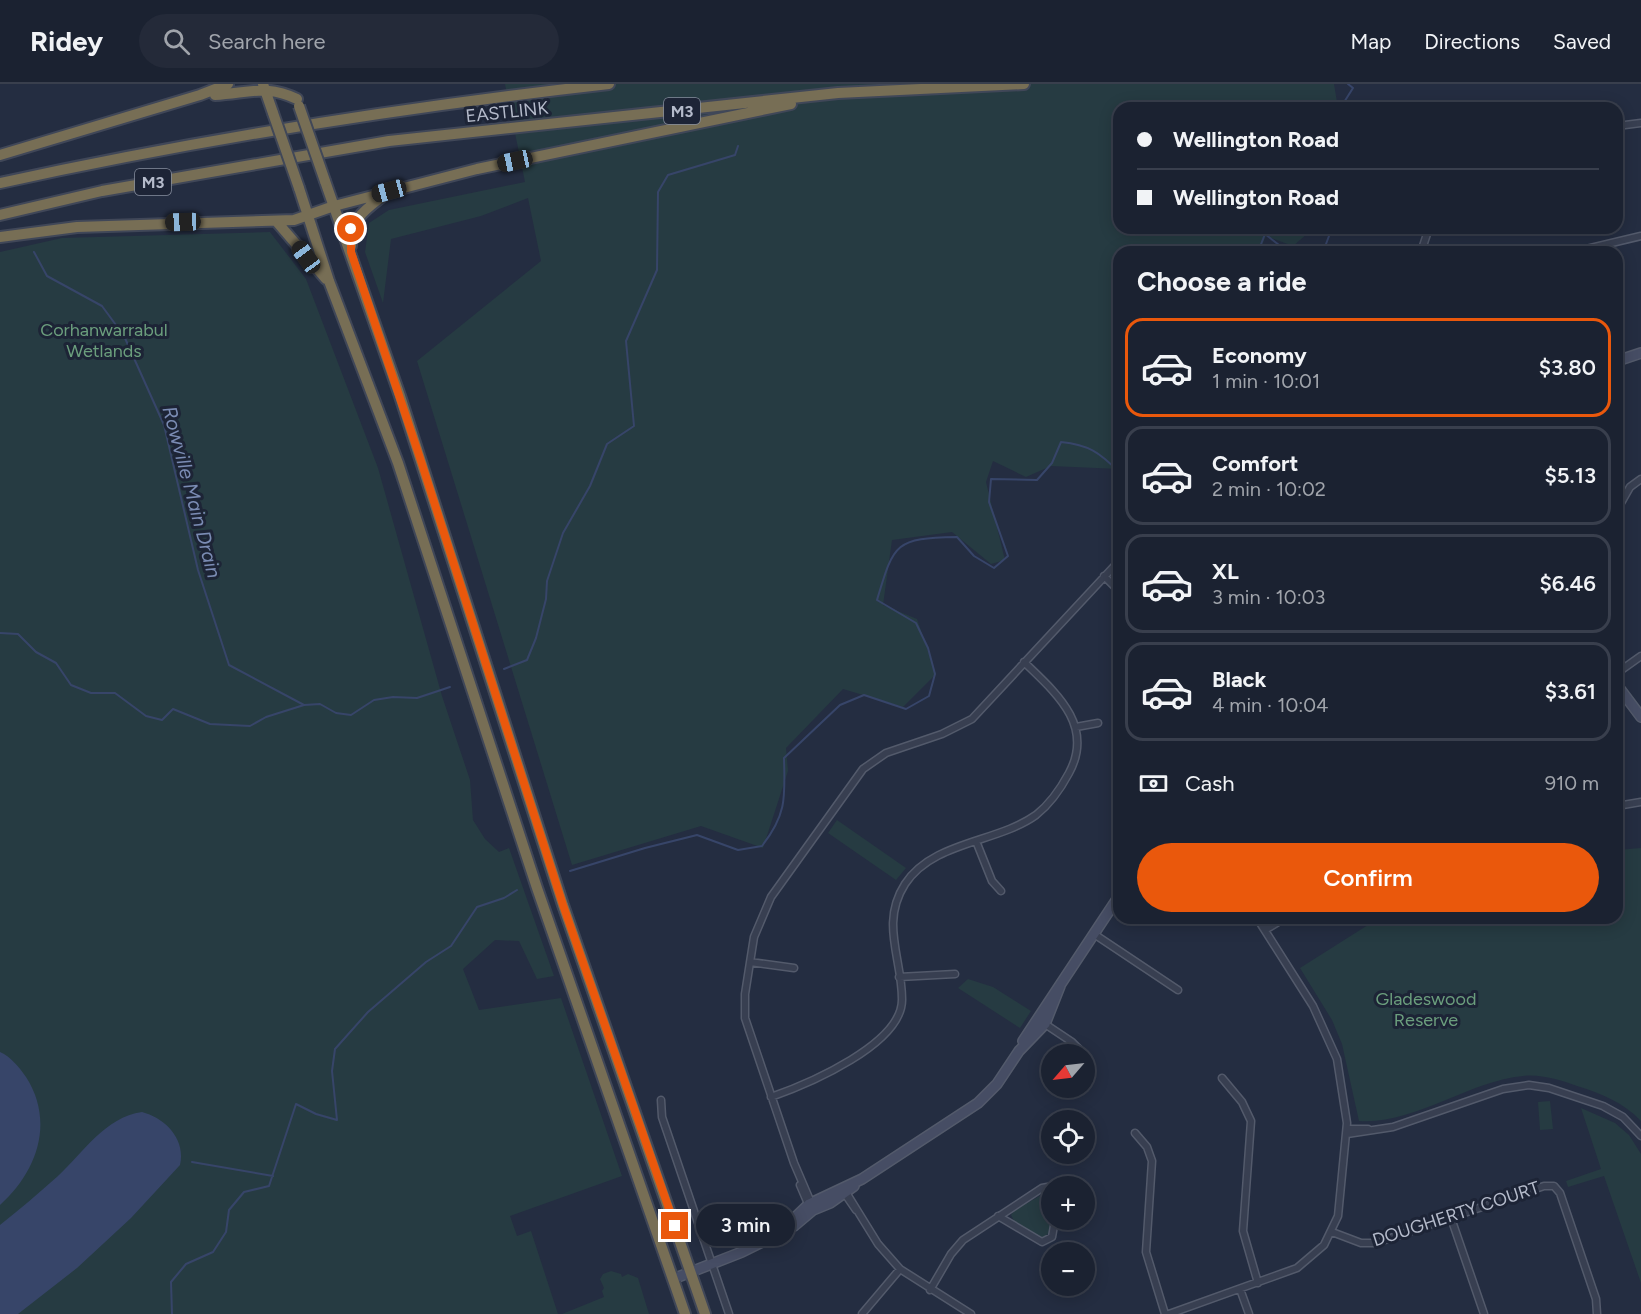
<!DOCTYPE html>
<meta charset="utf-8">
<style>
body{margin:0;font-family:Figtree,sans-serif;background:#242a39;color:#f1f3f6;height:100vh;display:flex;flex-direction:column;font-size:22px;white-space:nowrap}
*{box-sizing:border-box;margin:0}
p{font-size:20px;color:#a0a4ab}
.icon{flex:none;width:33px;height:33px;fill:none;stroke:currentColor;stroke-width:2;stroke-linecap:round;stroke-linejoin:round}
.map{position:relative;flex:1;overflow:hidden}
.details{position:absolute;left:1113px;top:162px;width:510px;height:678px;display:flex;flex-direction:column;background:#1b2231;border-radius:18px;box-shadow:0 3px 15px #0003,0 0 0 2px #393f4d}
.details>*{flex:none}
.top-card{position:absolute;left:1113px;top:18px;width:510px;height:132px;border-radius:18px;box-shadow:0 3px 15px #0003,0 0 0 2px #393f4d;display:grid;align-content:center;height:132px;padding:0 24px;background:#1b2231}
.needle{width:39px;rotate:242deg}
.buttons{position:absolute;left:1041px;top:960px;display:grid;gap:12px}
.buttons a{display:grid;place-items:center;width:54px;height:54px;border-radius:50%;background:#1b2231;box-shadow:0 3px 15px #0003,0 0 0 2px #393f4d;font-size:30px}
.end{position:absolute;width:27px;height:27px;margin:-14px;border:8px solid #ea580c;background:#fff;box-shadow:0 0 0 3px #fff}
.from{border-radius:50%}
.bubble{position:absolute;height:42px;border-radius:21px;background:#1b2231;box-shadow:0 3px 15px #0003,0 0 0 2px #393f4d;font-size:20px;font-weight:600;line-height:42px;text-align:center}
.car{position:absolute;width:18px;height:36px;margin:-18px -9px;border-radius:8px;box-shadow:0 0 4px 2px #0007;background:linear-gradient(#222 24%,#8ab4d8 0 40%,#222 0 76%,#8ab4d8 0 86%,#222 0)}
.top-card b{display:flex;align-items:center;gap:21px;height:57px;font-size:22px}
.top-card b+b{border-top:2px solid #393f4d}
.top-card i{width:15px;height:15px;background:#f1f3f6}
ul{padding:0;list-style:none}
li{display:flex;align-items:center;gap:18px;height:99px;margin:0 12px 9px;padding:0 12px;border:3px solid #393f4d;border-radius:18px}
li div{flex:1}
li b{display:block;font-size:22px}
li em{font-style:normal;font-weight:600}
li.selected{border-color:#ea580c}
li>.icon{width:54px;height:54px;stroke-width:1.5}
h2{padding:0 24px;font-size:27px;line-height:72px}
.pay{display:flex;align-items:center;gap:15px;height:66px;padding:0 24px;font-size:22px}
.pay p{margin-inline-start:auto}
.action{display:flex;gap:12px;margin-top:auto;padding:12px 24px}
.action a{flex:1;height:69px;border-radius:36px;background:#ea580c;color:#fff;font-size:24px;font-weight:600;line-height:69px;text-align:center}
header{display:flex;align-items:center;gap:36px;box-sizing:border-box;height:84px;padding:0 30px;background:#1b2231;border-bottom:2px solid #393f4d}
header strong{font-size:28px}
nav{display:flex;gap:33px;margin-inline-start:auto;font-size:21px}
.search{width:420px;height:54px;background:#242a39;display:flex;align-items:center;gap:15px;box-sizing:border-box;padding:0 21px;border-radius:33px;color:#a0a4ab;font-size:22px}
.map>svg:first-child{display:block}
.green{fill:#263b42}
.water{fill:#374569}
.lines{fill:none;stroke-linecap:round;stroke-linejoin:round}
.stream{stroke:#374569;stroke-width:2}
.street-casing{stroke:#535a6b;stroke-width:9}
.secondary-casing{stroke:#535a6b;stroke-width:12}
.highway-casing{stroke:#404758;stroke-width:14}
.street{stroke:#383f51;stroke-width:6}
.secondary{stroke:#464d64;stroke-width:9}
.highway{stroke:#776e55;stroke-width:10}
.highway-bridge-casing{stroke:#404758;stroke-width:14;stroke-linecap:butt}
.highway-bridge{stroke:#776e55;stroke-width:10}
.route{stroke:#ea580c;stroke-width:8}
.labels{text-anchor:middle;stroke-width:6;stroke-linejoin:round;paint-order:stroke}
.shield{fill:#1d2436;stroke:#878e9e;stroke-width:1.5}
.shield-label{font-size:16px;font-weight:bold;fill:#b5bbcb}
.street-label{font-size:18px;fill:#b5bbcb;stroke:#1d2436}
.park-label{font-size:18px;fill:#6b9e7d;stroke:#1d2436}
.water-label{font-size:20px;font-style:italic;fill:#7b8cb4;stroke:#1d2436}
</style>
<header>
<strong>Ridey</strong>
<div class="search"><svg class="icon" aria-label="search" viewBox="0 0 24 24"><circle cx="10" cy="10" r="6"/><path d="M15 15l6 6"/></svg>Search here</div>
<nav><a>Map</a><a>Directions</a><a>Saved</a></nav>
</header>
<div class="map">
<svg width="1641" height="1230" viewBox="0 0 1641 1230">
<rect width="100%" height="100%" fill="#242d41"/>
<path class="green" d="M505 0H1334L1338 24H1119V144H1314L1293 162 1266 152 1259 168H1119V385L1051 382 1026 393 993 377 986 398 1005 476 991 480 952 448 892 456 883 521 917 535 936 590 903 623 843 605 786 664 788 687 763 764 701 742 572 781 417 277 541 177 528 114 481 132 391 155 383 219 365 168 369 139 389 126 525 98Z
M270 148 306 195 378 384 442 612 470 696 473 736 485 755 499 768 509 764 554 892 537 895 519 857 495 856 463 885 479 926 561 914 622 1092 510 1132 517 1152 531 1147 558 1230H0V168L62 154Z
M837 736 906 784 896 796 828 749Z
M1641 764V1037C1624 1019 1601 1009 1577 1002 1560 996 1541 990 1523 992 1469 997 1413 1041 1359 1037L1342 960 1332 936 1300 884 1379 834H1617V766Z
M968 895 993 903 1031 927 1020 944 958 904Z
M1550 1017 1553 1045 1540 1046 1538 1018Z
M1581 1024 1615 1039 1629 1051 1641 1070V1199L1604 1092 1568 1103 1566 1097 1601 1085Z
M1048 1107 1051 1109 1049 1149 1043 1154 1014 1137 1011 1131 1014 1127Z
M611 1187 621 1190 622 1193 628 1190 638 1194 649 1230H562L604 1213 602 1207 604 1204 600 1195 603 1190Z"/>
<path class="water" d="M0 968C11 973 19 983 26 993 55 1038 37 1088 0 1121Z
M142 1028C165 1034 186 1055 180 1081L131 1134 77 1184 18 1230H0V1141C20 1125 39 1109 58 1092 83 1069 105 1033 142 1028Z"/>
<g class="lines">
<path class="stream" d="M1337 24 1341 23 1353 4 1348 0
M34 168 47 192 102 222 124 252 164 341 198 486 229 581 304 621
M1258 168 1265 150 1288 168
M1323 168 1332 144
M0 549 18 550 36 568 56 579 71 601 91 609H115L146 632 162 636 173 625 210 640 250 642 266 633 304 621 320 620 336 629 351 631 374 616 393 613 417 614 450 603
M504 585 527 576 536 554 546 515 547 497 563 449 590 402 607 360 634 342 626 257 657 186 658 108 668 91 735 71 738 62
M570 787 645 764 697 751 738 766 762 762C787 730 785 713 784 674L840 621 864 611 906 625 929 612 935 590 928 564 916 539 877 516C894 459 895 454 957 453L974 472 994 484 1008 472 989 418 991 395 1037 396 1052 379 1061 358C1089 361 1099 368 1119 388
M192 1078 273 1092
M172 1230 171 1198 186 1180 213 1168 226 1148 229 1126 244 1108 269 1102 296 1020 316 1030 337 1036 332 987 335 965 368 928 426 878 451 862 477 823 504 814 517 806"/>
<g class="street-casing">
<path id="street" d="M1617 42 1641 39
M1421 168 1429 144
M1574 168 1641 152
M1617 426 1630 403 1641 395
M1104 492 1119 507
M1617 589 1641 572
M1076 643 1098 639
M1617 722 1641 718
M976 757 992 797 1001 807
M1265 846 1285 834
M1094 850 1178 906
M750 878 794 884
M899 893 955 890
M1042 938 1072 958 1084 970
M1222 994 1242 1018 1251 1037 1243 1147 1258 1199
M771 1013C808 1000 903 960 902 915 902 874 880 839 905 800 933 757 997 759 1036 731 1050 720 1061 704 1069 689 1095 641 1055 608 1024 578
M661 1016 662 1033 729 1230
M1347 1045H1368
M1135 1049 1147 1063 1152 1077 1146 1168 1165 1230
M1347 1050 1393 1043 1503 1005 1529 1001 1549 1004 1603 1022 1623 1033 1641 1052
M800 1101 809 1122
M844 1105 878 1160 900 1185 971 1230
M843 1107 856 1126
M812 1121 794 1079 745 934V910L754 853 771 813 863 685 886 669 942 650 972 635 1119 477
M998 1132 1042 1158 1052 1153 1055 1136
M1451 1134 1484 1230
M1332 1148 1361 1159H1376L1544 1102H1554L1560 1109 1596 1215 1597 1230
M1240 1205 1249 1230
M930 1206 951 1170 963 1156 1042 1104 1053 1102
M862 1230 900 1185
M1169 1230 1297 1184 1324 1161 1338 1132 1347 1039 1337 975 1313 922 1257 834"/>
</g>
<g class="secondary-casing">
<path id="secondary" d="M1617 277 1641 269
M1617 601 1641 633
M1023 957 1119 812
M781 1147 809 1120 862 1095 978 1019 997 1000 1019 967 1045 940 1060 902
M673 1195 742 1168 794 1142 813 1126 830 1119 854 1102"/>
</g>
<g class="highway-casing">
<path id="highway" d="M263 0 273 29
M215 11C249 9 267 0 297 15
M0 71 200 11 228 0
M325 97 400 312 563 821 705 1230
M0 99C201 55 405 23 609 0
M299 104 329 197 398 379 537 804 685 1230
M0 131 102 107 389 57 838 9 1024 0
M277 138 326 195
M0 153 77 143 294 136 334 122 477 85 791 20
M351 162C352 134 362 128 384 111"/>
</g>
<use href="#street" class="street"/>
<use href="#secondary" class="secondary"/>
<use href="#highway" class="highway"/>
<g class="highway-bridge-casing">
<path id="highway-bridge" d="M299 22 325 97
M273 29 299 104"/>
</g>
<use href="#highway-bridge" class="highway-bridge"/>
</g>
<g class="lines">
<path class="route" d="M351 145V168L420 374 563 821 675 1142"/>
</g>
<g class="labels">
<g class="shield">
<rect x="664" y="14" width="36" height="26" rx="4.5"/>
<rect x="135" y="85" width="36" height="26" rx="4.5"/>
</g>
<g class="shield-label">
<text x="682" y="33">M3</text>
<text x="153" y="104">M3</text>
</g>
<g class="street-label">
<text transform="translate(507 28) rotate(-6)" y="6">EASTLINK</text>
<text transform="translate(1456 1130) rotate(-18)" y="6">DOUGHERTY COURT</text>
</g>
<g class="park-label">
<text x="104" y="252">Corhanwarrabul<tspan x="104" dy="21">Wetlands</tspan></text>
<text x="1426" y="921">Gladeswood<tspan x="1426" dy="21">Reserve</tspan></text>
</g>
<g class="water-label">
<text transform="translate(192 408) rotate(75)" y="7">Rowville Main Drain</text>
</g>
</g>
</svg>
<div class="buttons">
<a><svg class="needle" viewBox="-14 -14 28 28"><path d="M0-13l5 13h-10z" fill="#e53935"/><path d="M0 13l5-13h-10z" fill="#a0a4ab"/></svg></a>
<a><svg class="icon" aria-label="locate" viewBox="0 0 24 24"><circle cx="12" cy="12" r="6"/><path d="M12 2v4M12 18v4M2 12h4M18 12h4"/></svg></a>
<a>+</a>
<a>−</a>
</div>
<i class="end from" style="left:351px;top:145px"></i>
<i class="end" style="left:675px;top:1142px"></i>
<div class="bubble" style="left:696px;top:1120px;width:99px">3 min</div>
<i class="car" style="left:515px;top:77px;rotate:258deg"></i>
<i class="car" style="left:389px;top:107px;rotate:255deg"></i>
<i class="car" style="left:183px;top:138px;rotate:268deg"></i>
<i class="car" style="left:306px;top:173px;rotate:324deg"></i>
<div class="top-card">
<b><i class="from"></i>Wellington Road</b>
<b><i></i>Wellington Road</b>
</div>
<section class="details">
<h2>Choose a ride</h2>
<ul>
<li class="selected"><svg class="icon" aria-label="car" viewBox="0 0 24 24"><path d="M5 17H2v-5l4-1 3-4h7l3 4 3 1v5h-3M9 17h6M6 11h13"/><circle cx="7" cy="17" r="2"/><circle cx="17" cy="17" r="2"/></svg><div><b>Economy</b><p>1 min · 10:01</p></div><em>$3.80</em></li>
<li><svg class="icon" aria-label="car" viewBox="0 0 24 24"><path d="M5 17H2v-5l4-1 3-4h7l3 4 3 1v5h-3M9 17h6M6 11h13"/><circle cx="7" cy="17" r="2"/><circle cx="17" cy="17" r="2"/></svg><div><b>Comfort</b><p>2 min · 10:02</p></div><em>$5.13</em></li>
<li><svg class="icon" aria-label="car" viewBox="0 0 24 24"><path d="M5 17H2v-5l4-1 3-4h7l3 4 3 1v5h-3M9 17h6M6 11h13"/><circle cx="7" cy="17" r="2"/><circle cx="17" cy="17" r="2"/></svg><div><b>XL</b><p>3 min · 10:03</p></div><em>$6.46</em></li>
<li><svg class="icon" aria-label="car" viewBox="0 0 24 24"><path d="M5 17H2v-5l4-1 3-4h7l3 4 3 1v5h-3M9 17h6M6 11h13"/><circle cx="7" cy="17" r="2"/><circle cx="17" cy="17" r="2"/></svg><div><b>Black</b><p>4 min · 10:04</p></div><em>$3.61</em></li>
</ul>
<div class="pay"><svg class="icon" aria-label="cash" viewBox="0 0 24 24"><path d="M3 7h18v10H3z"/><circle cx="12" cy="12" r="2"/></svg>Cash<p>910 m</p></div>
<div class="action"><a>Confirm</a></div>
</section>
</div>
